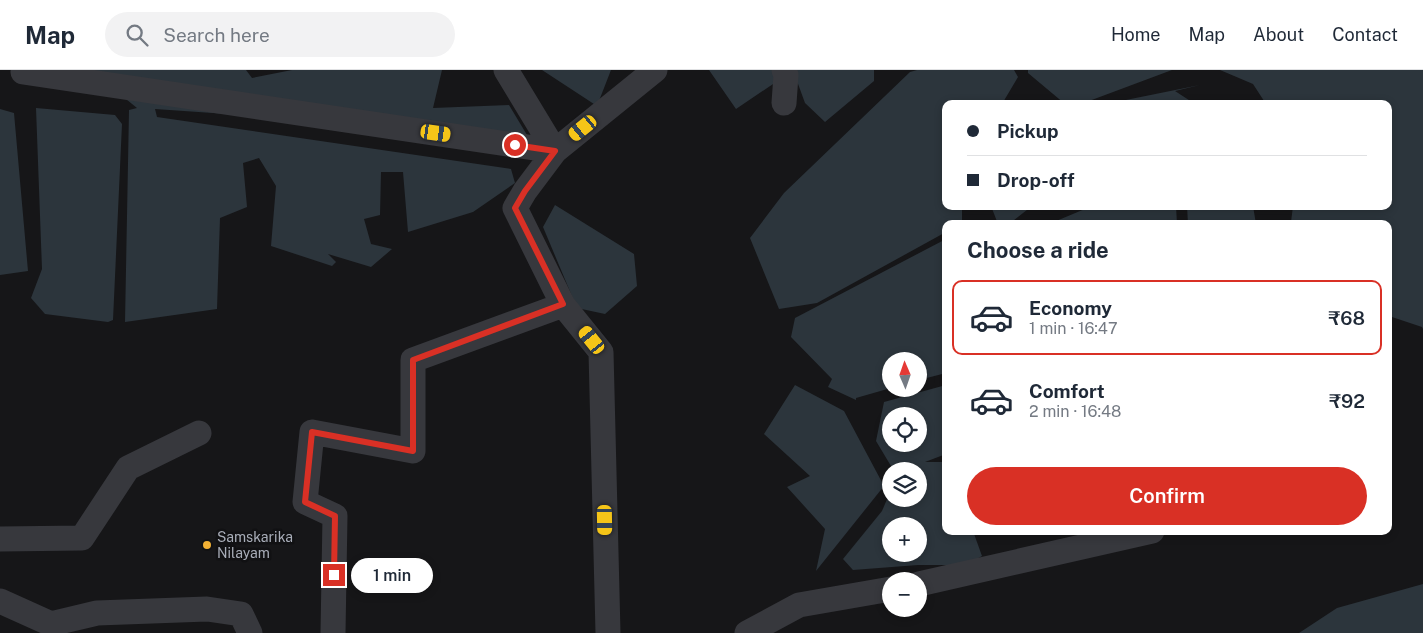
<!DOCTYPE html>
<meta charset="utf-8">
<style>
body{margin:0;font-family:"Public Sans",sans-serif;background:#f2f2f3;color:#1f2937;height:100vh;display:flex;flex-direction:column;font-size:19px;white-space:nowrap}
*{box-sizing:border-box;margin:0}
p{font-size:16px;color:#747a83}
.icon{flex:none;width:28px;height:28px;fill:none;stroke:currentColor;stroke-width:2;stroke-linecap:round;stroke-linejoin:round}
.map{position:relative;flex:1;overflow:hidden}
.details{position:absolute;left:942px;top:150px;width:450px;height:315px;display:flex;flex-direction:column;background:#fff;border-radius:10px;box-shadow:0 2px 8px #0003}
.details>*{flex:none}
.banner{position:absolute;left:942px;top:30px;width:450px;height:110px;border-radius:10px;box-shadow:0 2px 8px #0003;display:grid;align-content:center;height:110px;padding:0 25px;background:#fff}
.needle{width:32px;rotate:358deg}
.tools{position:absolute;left:882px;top:282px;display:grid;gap:10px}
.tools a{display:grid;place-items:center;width:45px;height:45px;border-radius:50%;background:#fff;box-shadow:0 2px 8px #0003;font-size:25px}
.end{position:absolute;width:22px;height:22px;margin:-11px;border:6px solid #d93025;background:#fff;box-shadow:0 0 0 2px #fff}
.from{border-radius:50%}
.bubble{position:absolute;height:35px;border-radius:18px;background:#fff;box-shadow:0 2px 8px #0003;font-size:16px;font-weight:600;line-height:35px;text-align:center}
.car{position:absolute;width:15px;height:30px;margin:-15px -8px;border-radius:6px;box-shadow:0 0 4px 1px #0007;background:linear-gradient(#f5c518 24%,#345 0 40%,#f5c518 0 76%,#345 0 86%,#f5c518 0)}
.banner b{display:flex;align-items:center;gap:18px;height:48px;font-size:19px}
.banner b+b{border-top:1px solid #e0e1e3}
.banner i{width:12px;height:12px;background:#1f2937}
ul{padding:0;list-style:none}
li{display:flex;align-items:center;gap:15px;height:75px;margin:0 10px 8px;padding:0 15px;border:2px solid transparent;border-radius:10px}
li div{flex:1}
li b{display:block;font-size:19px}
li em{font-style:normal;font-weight:600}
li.on{border-color:#d93025}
li>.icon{width:45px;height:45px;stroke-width:1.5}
h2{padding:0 25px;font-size:22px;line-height:60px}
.cta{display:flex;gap:10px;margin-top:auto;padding:10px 25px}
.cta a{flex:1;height:58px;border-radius:30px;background:#d93025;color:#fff;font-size:20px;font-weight:600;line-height:58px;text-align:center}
header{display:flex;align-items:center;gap:30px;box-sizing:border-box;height:70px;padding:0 25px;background:#fff;border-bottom:1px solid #e0e1e3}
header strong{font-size:24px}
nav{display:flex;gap:28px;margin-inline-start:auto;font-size:18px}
.search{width:350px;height:45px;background:#f2f2f3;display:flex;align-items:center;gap:12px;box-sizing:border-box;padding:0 18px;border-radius:28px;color:#747a83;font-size:19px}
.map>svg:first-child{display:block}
.water{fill:#2c353c;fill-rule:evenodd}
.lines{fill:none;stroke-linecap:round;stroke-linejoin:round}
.street{stroke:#37383d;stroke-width:25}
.route{stroke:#d93025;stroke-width:6}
.poi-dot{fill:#f2b134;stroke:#111113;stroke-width:2}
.labels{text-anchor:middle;stroke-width:5;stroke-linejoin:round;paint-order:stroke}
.poi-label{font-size:14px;fill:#a8adb8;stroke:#111113;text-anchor:start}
</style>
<header>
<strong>Map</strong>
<div class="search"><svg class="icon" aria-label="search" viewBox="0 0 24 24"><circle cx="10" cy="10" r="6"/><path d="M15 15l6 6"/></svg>Search here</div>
<nav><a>Home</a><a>Map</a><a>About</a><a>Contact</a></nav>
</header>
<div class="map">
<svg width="1423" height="563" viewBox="0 0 1423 563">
<rect width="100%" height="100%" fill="#161618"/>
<path class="water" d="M30 0H246L252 8 292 0H442L433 38 509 35 527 65 155 39 157 47 511 99 515 113 473 142 408 162 403 102H381L380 145 364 149 371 174 392 179 371 197 328 184 336 192 332 196 271 176 276 116 259 88 243 93 247 137 220 148 217 239 125 252 129 40 137 38 121 25Z
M542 0H611L597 36Z
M709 0H776L779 10 736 39Z
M793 0H874V11L825 52 805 33Z
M917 0H1014L1018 7 1002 34H946V136H962V153L946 154V162L817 233 779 239 750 168 784 123 910 2Z
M1028 0H1172L1081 34H1065L1028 3Z
M1220 0H1423V259L1422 257 1389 246V154H1295L1291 152 1293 136H1389V34H1266L1253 14Z
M1200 15 1175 21 1195 34H1106Z
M36 38 115 45 122 54 113 250 108 252 45 244 31 228 42 199Z
M0 39 14 43 28 201 0 205Z
M555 135 634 184 637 216 605 244 577 238 543 157Z
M991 136H1032L1009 154H998Z
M1092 136H1176L1177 154H1049Z
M1187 136H1253L1256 154H1188Z
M946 169V303L919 310V291H891V318L856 328V330L828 317 832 309 791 267 795 248Z
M795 315 844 341 884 416 816 501 825 459 787 417 810 406 764 364Z
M946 315V384L925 392H946V461H973L982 486 966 495H918L853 500 843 489 882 441 891 420V429H919V401H894L876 371 884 332ZM891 346H919V374H891ZM891 456H919V484H891Z
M1423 514V563H1299L1337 538Z"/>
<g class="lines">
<path class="street" d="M784 0 786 5 784 33
M23 2 555 81 655 0
M563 235 601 282 608 563
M0 469 82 468 128 398 199 363
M919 514 1152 461
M0 531 51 554 97 543 207 539 241 544 250 563
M333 563 335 446 305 432 312 362 413 381V290L563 235 515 138 525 121 555 81 506 0
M747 563 799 535 891 519"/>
</g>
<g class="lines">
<path class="route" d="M334 505 335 446 305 432 312 362 413 381V290L563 234 515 138 525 121 555 81 515 75"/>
</g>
<circle class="poi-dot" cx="207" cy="475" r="5"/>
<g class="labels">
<g class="poi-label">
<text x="217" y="472">Samskarika<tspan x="217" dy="16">Nilayam</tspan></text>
</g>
</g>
</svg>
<div class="tools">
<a><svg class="needle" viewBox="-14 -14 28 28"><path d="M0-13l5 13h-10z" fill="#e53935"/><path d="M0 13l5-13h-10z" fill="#747a83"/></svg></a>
<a><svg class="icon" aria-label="locate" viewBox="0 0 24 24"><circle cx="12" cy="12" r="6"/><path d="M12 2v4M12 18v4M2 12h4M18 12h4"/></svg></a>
<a><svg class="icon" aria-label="layers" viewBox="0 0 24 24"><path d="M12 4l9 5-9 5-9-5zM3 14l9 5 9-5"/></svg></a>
<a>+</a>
<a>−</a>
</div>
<i class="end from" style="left:515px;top:75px"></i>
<i class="end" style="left:334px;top:505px"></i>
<div class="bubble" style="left:351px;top:488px;width:82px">1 min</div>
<i class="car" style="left:583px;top:58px;rotate:231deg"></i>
<i class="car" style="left:436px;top:63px;rotate:98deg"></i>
<i class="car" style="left:592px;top:270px;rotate:321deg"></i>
<i class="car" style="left:605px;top:450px;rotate:179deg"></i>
<div class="banner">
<b><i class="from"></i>Pickup</b>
<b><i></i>Drop-off</b>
</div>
<section class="details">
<h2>Choose a ride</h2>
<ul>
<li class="on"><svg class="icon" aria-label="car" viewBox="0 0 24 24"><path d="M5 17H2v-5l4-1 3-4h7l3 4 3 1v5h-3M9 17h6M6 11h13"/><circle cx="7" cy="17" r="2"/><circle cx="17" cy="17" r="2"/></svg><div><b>Economy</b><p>1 min · 16:47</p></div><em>₹68</em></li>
<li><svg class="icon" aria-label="car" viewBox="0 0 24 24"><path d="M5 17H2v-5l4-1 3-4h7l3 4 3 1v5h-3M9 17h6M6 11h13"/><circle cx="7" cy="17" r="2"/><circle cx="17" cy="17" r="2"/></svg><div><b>Comfort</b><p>2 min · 16:48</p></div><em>₹92</em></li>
</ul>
<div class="cta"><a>Confirm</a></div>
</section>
</div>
